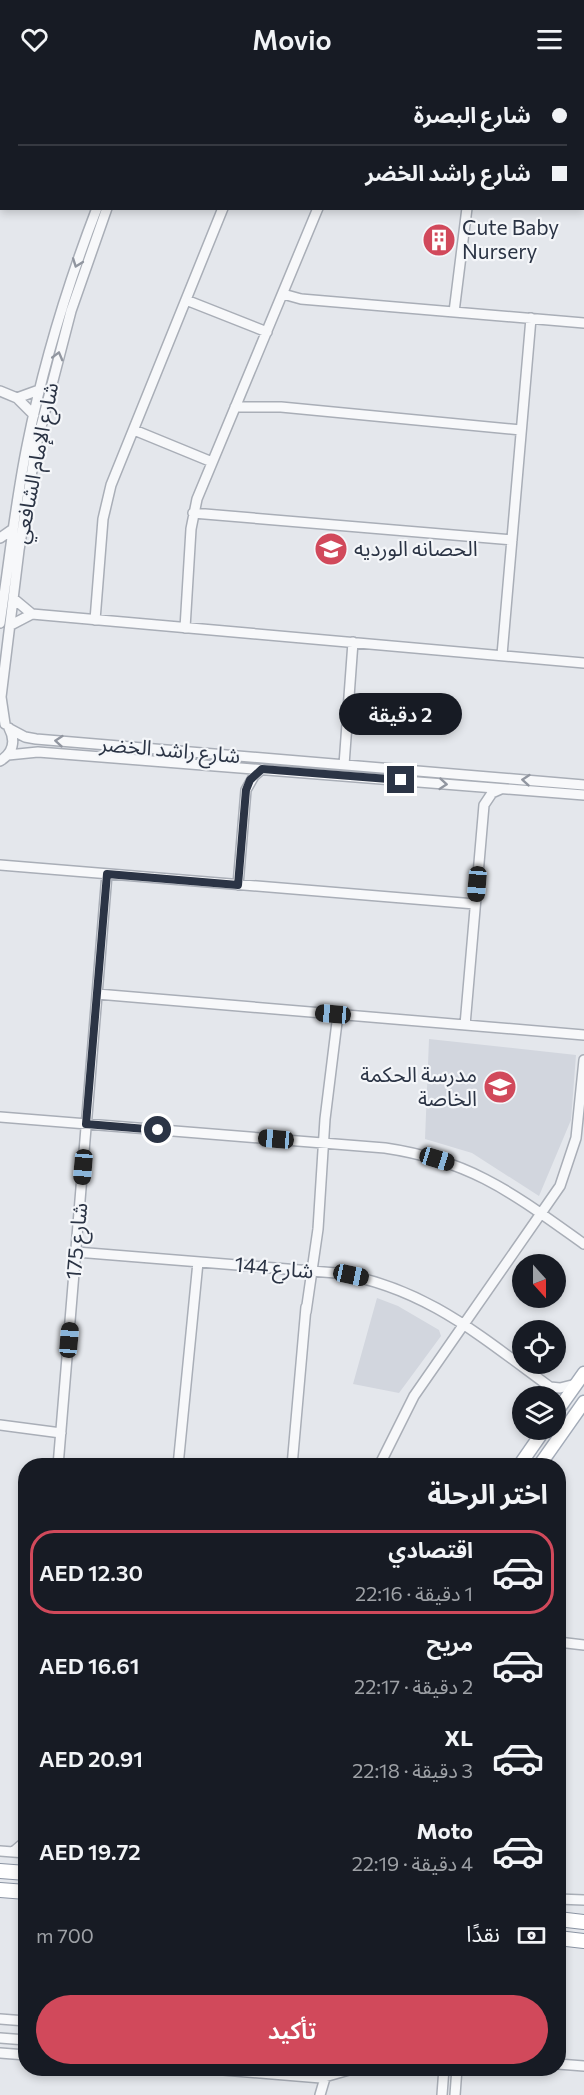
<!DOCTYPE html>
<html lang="ar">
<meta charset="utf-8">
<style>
body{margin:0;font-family:Commissioner,"Noto Sans Arabic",sans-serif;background:#242831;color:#f1f3f6;direction:rtl;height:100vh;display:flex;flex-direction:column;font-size:22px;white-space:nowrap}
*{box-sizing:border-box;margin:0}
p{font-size:20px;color:#9ea1a6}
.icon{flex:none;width:33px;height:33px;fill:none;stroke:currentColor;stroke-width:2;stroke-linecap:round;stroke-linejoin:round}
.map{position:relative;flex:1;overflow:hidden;direction:ltr}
.details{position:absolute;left:18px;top:1380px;width:548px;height:618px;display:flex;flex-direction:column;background:#171b24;border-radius:24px;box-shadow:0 3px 9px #0003;direction:rtl}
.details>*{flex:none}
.top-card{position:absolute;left:0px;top:0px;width:585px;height:132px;box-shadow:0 3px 9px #0003;direction:rtl;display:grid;align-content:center;height:132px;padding:0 18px;background:#171b24}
.needle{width:39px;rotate:159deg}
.buttons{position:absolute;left:512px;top:1176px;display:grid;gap:12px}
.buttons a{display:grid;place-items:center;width:54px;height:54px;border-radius:50%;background:#171b24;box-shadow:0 3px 9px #0003;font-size:30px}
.end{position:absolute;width:27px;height:27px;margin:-14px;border:8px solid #2b3445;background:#fff;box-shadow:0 0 0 3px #fff}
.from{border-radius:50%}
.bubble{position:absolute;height:42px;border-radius:21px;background:#171b24;box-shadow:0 3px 9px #0003;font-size:20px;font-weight:600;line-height:42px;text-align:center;direction:rtl}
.car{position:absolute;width:18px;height:36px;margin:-18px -9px;border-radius:8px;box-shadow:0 0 4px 2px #0007;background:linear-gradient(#222 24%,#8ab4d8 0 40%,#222 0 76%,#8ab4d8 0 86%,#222 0)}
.top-card b{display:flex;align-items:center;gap:21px;height:57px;font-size:22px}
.top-card b+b{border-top:2px solid #363941}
.top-card i{width:15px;height:15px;background:#f1f3f6}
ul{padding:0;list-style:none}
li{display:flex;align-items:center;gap:18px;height:84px;margin:0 12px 9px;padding:0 6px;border:3px solid transparent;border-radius:24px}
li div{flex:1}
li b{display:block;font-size:22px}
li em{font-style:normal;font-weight:600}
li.selected{border-color:#d1495b}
li>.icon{width:54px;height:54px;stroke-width:1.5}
h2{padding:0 18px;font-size:27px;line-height:72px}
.pay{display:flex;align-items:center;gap:15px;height:66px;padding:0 18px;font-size:22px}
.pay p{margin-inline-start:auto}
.button{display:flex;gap:12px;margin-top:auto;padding:12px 18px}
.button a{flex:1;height:69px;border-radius:36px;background:#d1495b;color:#fff;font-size:24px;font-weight:600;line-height:69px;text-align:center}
header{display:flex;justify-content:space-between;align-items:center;height:78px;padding:0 18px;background:#171b24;font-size:27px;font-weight:600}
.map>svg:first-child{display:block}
.built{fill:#d2d6de}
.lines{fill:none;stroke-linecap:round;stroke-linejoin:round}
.minor-casing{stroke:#a9aeb7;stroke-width:12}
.major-casing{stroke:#a3abb8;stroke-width:15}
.highway-casing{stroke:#8b94a3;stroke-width:16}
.minor{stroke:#f7f8fa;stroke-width:9}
.major{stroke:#fff;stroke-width:12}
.highway{stroke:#fff;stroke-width:14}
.oneway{stroke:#9196a0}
.route{stroke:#2b3445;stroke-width:8}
.labels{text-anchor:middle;stroke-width:4.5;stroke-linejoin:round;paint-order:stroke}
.poi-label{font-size:21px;fill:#2b3445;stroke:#f4f6f9;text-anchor:start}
.street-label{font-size:21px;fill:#2b3445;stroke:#f4f6f9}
</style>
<header><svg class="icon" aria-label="menu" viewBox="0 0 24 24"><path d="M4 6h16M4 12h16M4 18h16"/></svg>Movio<svg class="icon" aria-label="heart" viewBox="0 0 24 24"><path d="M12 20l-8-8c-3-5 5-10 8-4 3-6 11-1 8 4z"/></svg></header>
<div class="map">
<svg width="584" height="2017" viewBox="0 0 584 2017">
<rect width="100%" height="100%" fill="#e4e7ec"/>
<path class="built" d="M429 961 576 977 571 1042 539 1118 472 1075 425 1061Z
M377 1220 398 1228 439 1252 441 1258 399 1315 353 1306Z"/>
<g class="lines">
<g class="minor-casing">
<path id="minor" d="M0 2 2 3
M18 2V0
M147 2 148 0
M157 2 158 0
M274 2 275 0
M368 2 369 0
M0 42 2 38
M283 216 301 221 584 245
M186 222 267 254
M454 234 467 130
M0 313 17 320 34 337
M17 320 39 312
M235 329H281L521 352
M134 352 212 384
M193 435 512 462
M0 460 13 451
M14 521 32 536
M95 542 103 441 111 407 223 130
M0 545C9 486 15 427 27 368 43 287 67 208 97 130
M11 547 32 536 584 585
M185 550 191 451 197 421 318 130
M502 577 531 240
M5 646 1 619 19 472 36 368 71 233 107 130
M10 651 25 659 36 661 584 707
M8 677 38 674 584 717
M0 683C13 675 16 663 9 650
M344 687 353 564
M0 787 475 826
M238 807 246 712 254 698 262 691
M97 916 584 957
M465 947 484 727 492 715 501 711
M0 1039 385 1070C473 1083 515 1117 584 1166
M76 1174 336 1195C425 1209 480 1258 550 1309L560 1310 576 1306
M306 1234 318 1151 325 1041 338 936
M0 1347 61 1355
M58 1388 107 796
M178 1388 198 1184
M292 1388 306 1229
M379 1388 414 1318 560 1108 576 1060 584 982
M558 1564 584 1567
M0 1773 26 1775
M13 1774 26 1763
M558 1821 584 1822
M0 1941 26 1943
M0 1960 26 1962
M0 1975 26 1977
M558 1986 584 1988
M199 1990 321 2000 356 1990
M320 2017 325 2000
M442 2017 444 1990
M455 2017 457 1990"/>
</g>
<g class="major-casing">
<path id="major" d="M555 1336 584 1295
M519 1388 544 1352
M539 1388 584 1324"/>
</g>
<g class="highway-casing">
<path id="highway" d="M0 1793 26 1795
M0 1812 26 1814
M558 1841 584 1844
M558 1860 584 1863"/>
</g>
<use href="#minor" class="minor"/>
<use href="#major" class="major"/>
<use href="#highway" class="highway"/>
</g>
<defs><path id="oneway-chevron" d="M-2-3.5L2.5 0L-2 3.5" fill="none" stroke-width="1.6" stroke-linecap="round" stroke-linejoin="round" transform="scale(1.5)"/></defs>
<g class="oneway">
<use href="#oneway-chevron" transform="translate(77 185) rotate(110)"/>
<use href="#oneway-chevron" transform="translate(58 278) rotate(-75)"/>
<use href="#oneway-chevron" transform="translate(59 663) rotate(-175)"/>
<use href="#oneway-chevron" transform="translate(526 702) rotate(-175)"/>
<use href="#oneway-chevron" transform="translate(443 706) rotate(5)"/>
</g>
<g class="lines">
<path class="route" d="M158 1052 86 1046 107 796 238 807 246 712 250 702 262 691 401 702"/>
</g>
<defs>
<g id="building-disc" transform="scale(1.725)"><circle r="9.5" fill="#d1495b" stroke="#f4f6f9"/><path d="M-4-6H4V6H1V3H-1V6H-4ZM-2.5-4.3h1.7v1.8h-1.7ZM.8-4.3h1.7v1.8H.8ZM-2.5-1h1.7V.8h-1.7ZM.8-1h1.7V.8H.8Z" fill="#fff"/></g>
<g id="school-disc" transform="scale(1.725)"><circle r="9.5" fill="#d1495b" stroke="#f4f6f9"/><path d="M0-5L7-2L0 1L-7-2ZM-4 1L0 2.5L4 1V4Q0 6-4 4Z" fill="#fff"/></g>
</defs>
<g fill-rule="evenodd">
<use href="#building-disc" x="439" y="162"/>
<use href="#school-disc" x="331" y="471"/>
<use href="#school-disc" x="500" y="1009"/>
</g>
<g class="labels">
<g class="poi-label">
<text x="462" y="157">Cute Baby<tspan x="462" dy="24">Nursery</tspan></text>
<text x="354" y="478">الحصانه الورديه</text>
<text x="477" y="1004" text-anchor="end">مدرسة الحكمة<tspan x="477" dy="24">الخاصة</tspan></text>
</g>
<g class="street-label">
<text transform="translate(36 385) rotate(-79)" y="7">شارع الإمام الشافعي</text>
<text transform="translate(170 672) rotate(5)" y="7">شارع راشد الخضر</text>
<text transform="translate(77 1163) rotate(-85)" y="7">شارع 175</text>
<text transform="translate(274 1190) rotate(5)" y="7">شارع 144</text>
</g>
</g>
</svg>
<div class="buttons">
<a><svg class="needle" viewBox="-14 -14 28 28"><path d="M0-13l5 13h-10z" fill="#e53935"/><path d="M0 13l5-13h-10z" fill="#9ea1a6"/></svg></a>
<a><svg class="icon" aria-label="locate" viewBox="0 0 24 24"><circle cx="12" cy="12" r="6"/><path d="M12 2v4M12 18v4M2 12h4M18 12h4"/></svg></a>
<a><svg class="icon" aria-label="layers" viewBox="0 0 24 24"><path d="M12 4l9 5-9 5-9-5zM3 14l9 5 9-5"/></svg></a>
</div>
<i class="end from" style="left:158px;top:1052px"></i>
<i class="end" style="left:401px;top:702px"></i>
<div class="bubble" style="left:339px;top:615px;width:123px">2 دقيقة</div>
<i class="car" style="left:477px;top:806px;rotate:185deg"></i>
<i class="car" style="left:333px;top:936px;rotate:275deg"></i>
<i class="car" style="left:276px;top:1061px;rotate:275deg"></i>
<i class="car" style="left:437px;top:1081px;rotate:107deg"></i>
<i class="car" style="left:83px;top:1089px;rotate:185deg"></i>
<i class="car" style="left:351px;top:1197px;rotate:102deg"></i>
<i class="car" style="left:69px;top:1262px;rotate:5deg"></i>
<div class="top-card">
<b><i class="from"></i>شارع البصرة</b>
<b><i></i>شارع راشد الخضر</b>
</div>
<section class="details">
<h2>اختر الرحلة</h2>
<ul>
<li class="selected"><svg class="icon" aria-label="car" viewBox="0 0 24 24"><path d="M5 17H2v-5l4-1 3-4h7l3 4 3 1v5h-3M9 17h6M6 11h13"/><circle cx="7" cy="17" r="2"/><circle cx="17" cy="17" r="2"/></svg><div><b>اقتصادي</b><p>1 دقيقة · 22:16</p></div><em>AED 12.30</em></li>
<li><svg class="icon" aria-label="car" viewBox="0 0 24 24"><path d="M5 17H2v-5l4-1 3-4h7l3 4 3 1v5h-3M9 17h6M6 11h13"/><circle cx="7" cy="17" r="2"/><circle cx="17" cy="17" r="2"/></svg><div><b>مريح</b><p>2 دقيقة · 22:17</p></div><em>AED 16.61</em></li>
<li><svg class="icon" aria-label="car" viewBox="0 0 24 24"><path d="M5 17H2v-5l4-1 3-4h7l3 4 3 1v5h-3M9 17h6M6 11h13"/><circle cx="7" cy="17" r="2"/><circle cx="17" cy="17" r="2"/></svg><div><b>XL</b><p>3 دقيقة · 22:18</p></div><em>AED 20.91</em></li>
<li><svg class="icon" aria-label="car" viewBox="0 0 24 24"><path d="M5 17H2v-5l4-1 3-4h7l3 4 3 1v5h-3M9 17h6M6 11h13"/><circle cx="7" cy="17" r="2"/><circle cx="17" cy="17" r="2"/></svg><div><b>Moto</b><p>4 دقيقة · 22:19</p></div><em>AED 19.72</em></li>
</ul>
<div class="pay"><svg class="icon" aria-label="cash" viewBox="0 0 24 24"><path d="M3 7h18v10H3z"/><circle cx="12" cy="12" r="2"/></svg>نقدًا<p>700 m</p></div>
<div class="button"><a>تأكيد</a></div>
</section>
</div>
